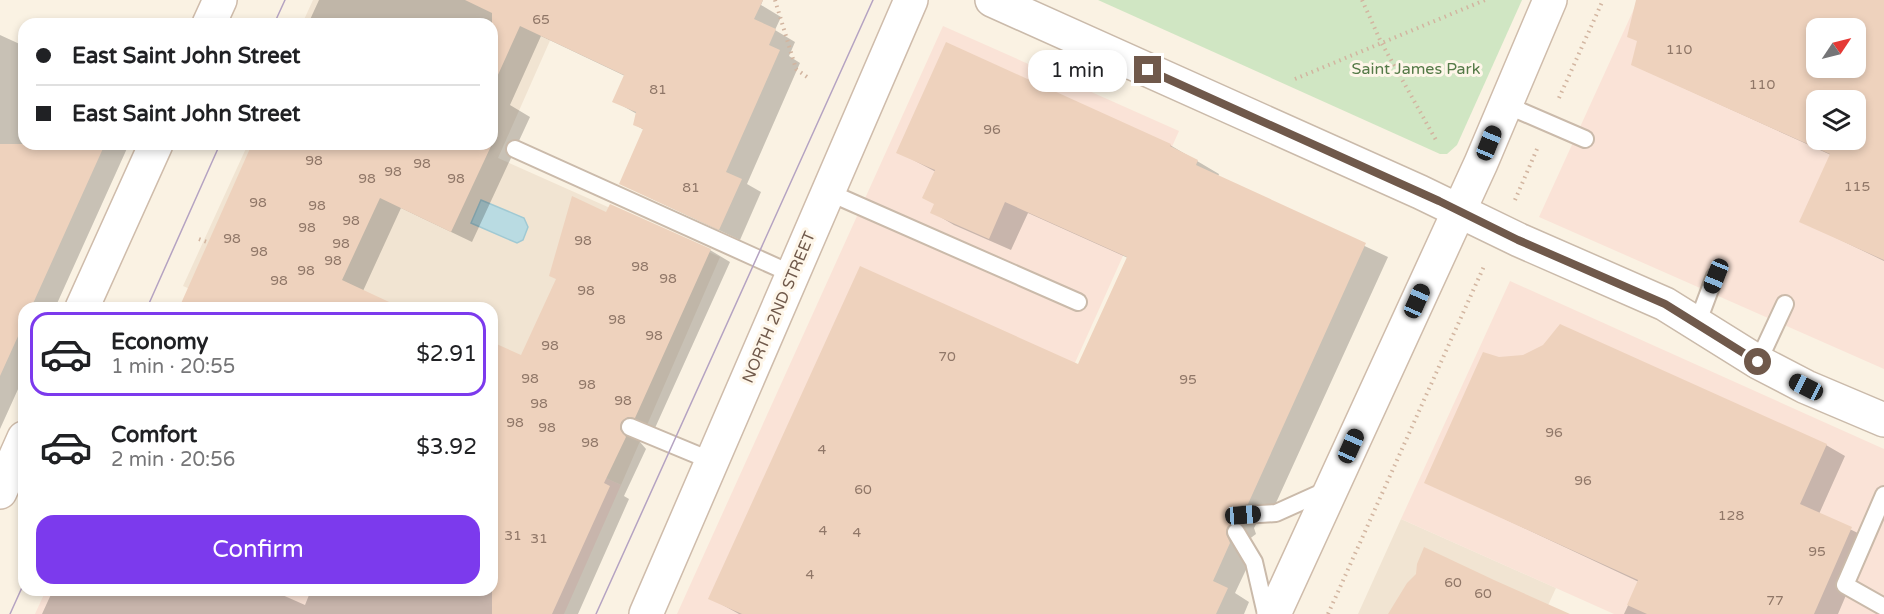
<!DOCTYPE html>
<meta charset="utf-8">
<style>
body{margin:0;font-family:"Varela Round",sans-serif;background:#f6f6f6;color:#202124;height:100vh;display:flex;flex-direction:column;font-size:22px;white-space:nowrap}
*{box-sizing:border-box;margin:0}
p{font-size:20px;color:#757577}
.icon{flex:none;width:33px;height:33px;fill:none;stroke:currentColor;stroke-width:2;stroke-linecap:round;stroke-linejoin:round}
.map{position:relative;flex:1;overflow:hidden}
.drawer{position:absolute;left:18px;top:302px;width:480px;height:294px;display:flex;flex-direction:column;background:#fff;border-radius:18px;box-shadow:0 3px 9px #0003}
.drawer>*{flex:none}
.top-card{position:absolute;left:18px;top:18px;width:480px;height:132px;border-radius:18px;box-shadow:0 3px 9px #0003;display:grid;align-content:center;height:132px;padding:0 18px;background:#fff}
.needle{width:39px;rotate:55deg}
.fabs{position:absolute;left:1806px;top:18px;display:grid;gap:12px}
.fabs a{display:grid;place-items:center;width:60px;height:60px;border-radius:12px;background:#fff;box-shadow:0 3px 9px #0003;font-size:30px}
.end{position:absolute;width:27px;height:27px;margin:-14px;border:8px solid #70594b;background:#fff;box-shadow:0 0 0 3px #fff}
.from{border-radius:50%}
.bubble{position:absolute;height:42px;border-radius:18px;background:#fff;box-shadow:0 3px 9px #0003;font-size:20px;font-weight:600;line-height:42px;text-align:center}
.car{position:absolute;width:18px;height:36px;margin:-18px -9px;border-radius:8px;box-shadow:0 0 4px 2px #0007;background:linear-gradient(#222 24%,#8ab4d8 0 40%,#222 0 76%,#8ab4d8 0 86%,#222 0)}
.top-card b{display:flex;align-items:center;gap:21px;height:57px;font-size:22px}
.top-card b+b{border-top:2px solid #e0e0e0}
.top-card i{width:15px;height:15px;background:#202124}
ul{padding:10px 0 0;list-style:none}
li{display:flex;align-items:center;gap:18px;height:84px;margin:0 12px 9px;padding:0 6px;border:3px solid transparent;border-radius:18px}
li div{flex:1}
li b{display:block;font-size:22px}
li em{font-style:normal;font-weight:600}
li.current{border-color:#7c3aed}
li>.icon{width:54px;height:54px;stroke-width:1.5}
.cta{display:flex;gap:12px;margin-top:auto;padding:12px 18px}
.cta a{flex:1;height:69px;border-radius:18px;background:#7c3aed;color:#fff;font-size:24px;font-weight:600;line-height:69px;text-align:center}
.map>svg:first-child{display:block}
.residential{fill:#f1e4d2}
.commercial{fill:#fae3d7;fill-rule:evenodd}
.green{fill:#d0e6c3}
.water{fill:#b9dbe2;stroke:#a0c9d3;stroke-width:1.5}
.shadow{fill:#0003;fill-rule:evenodd}
.building{fill:#eed2bd;fill-rule:evenodd}
.lines{fill:none;stroke-linecap:round;stroke-linejoin:round}
.lane-casing{stroke:#cabaaa;stroke-width:20}
.street-casing{stroke:#cabaaa;stroke-width:36}
.secondary-casing{stroke:#cfbcab;stroke-width:36}
.path{stroke:#d2b5a0;stroke-width:4;stroke-dasharray:1.5 4.5;stroke-linecap:butt}
.lane{stroke:#fff;stroke-width:16}
.street{stroke:#fff;stroke-width:33}
.secondary{stroke:#fff;stroke-width:33}
.tram{stroke:#b5a3c2;stroke-width:1.5}
.route{stroke:#70594b;stroke-width:8}
.labels{text-anchor:middle;stroke-width:6;stroke-linejoin:round;paint-order:stroke}
.number-label{font-size:14px;fill:#907768}
.park-label{font-size:16px;fill:#547a47;stroke:#fef6e9}
.street-label{font-size:16px;fill:#70594b;stroke:#fef6e9}
</style>
<div class="map">
<svg width="1884" height="614" viewBox="0 0 1884 614">
<rect width="100%" height="100%" fill="#faf2e3"/>
<path class="residential" d="M313 0H520L560 18 498 158 720 257 621 485 492 426V308L231 307 183 286 248 144H492V24H302Z
M1401 519 1556 588 1544 614H1358Z"/>
<path class="commercial" d="M1638 0H1884V369L1539 217ZM1816 28H1856V68H1816ZM1816 100H1856V140H1816Z
M943 26 1179 131 1026 472 960 614H677Z
M1510 281 1884 449V604L1879 614H1614L1401 519Z
M492 426 621 485 564 614H35L46 590H492Z"/>
<path class="green" d="M1098 0H1522L1457 145 1447 154H1440Z"/>
<path class="water" d="M481 200 524 218 528 227 523 240 517 243 471 223Z"/>
<path class="shadow" d="M319 0H763L761 5 781 17 775 30 795 42 789 56 800 63 747 184 761 192 740 240 621 184 644 130 634 124 637 114 614 101 625 76 541 36 510 105 530 117 472 242 401 208 363 291 398 307 400 302 412 308H181L253 144H492V24H308Z
M1638 0H1884V261L1801 221 1831 155 1633 65 1639 42ZM1816 28H1856V68H1816ZM1816 100H1856V140H1816Z
M0 35 24 46V144H129L55 308H24V376L0 429Z
M1170 145 1219 174 1218 177 1388 257 1270 516 1259 519 1254 528 1256 534 1248 540 1252 557 1235 593 1249 602 1244 614H739L710 598 1079 366 1128 258 1028 213 1011 250 954 225 932 212 936 204V172L898 152Z
M607 214 710 250 730 262 655 428H649L641 434 640 442 646 449 624 496 629 499 578 614H42L53 590H271L305 605 311 590H492V344L522 357Z
M1826 445 1845 456 1819 514 1870 539 1838 614H1624L1639 582 1426 482Z"/>
<path class="building" d="M465 0H763L754 19 776 29 769 45 780 50 726 172 742 179 719 230 619 184 643 129 633 125 636 112 612 102 624 75 520 26 492 88V13Z
M1636 0H1884V260L1799 222 1830 154 1631 65 1637 41 1627 37ZM1816 28H1856V68H1816ZM1816 100H1856V140H1816Z
M946 42 1171 144 1170 146 1198 160 1196 165 1366 243 1248 504 1237 507 1233 515 1235 522 1227 527 1226 533 1230 543 1213 581 1228 588 1216 614H742L708 599 860 266 1078 364 1127 257 1005 202 989 239 930 213 934 204 922 198 935 170 896 153Z
M0 144H105L31 308H24V323L0 376Z
M252 144H492L451 232 380 198 342 280 402 308H179Z
M572 196 606 212 610 204 711 249 635 418 628 417 621 422 620 429 626 437 604 483 610 486 552 614H492V342L521 355 556 279 549 276Z
M1560 324 1827 444 1800 504 1852 527 1814 614H1647L1627 605 1638 580 1424 483 1483 352 1499 357 1523 355 1543 345Z
M1424 547 1494 580 1570 614H1388L1407 583 1416 574 1417 564Z"/>
<g class="lines">
<g class="lane-casing">
<path id="lane" d="M1504 104 1585 139
M515 149 792 274
M828 192 1078 302
M1697 324 1715 276
M1758 362 1785 304
M630 427 712 461
M1884 495 1845 585 1884 607
M1243 515 1276 513 1327 490
M1236 532 1254 562 1266 614"/>
</g>
<g class="street-casing">
<path id="street" d="M992 0 1420 192 1519 240 1665 304 1758 362 1806 387 1884 420"/>
</g>
<g class="secondary-casing">
<path id="secondary" d="M209 24 220 0
M82 308 156 144
M0 492 24 438
M646 614 911 0
M1274 614 1481 163 1550 0"/>
</g>
<path class="path" d="M775 0 796 69 810 79
M1362 0 1381 42 1436 140
M1295 79 1485 0
M1559 98 1603 0
M1515 200 1537 149
M199 239 207 242
M1328 614 1485 264"/>
<use href="#lane" class="lane"/>
<use href="#street" class="street"/>
<use href="#secondary" class="secondary"/>
<path class="tram" d="M274 24 285 0
M147 308 220 144
M10 614 24 583
M596 614 873 0"/>
</g>
<g class="lines">
<path class="route" d="M1148 70 1439 201 1518 240 1665 304 1758 362"/>
</g>
<g class="labels">
<g class="number-label">
<text x="541" y="24">65</text>
<text x="1679" y="54">110</text>
<text x="1762" y="89">110</text>
<text x="658" y="94">81</text>
<text x="992" y="134">96</text>
<text x="314" y="165">98</text>
<text x="422" y="168">98</text>
<text x="393" y="176">98</text>
<text x="367" y="183">98</text>
<text x="456" y="183">98</text>
<text x="1857" y="191">115</text>
<text x="691" y="192">81</text>
<text x="258" y="207">98</text>
<text x="317" y="210">98</text>
<text x="351" y="225">98</text>
<text x="307" y="232">98</text>
<text x="232" y="243">98</text>
<text x="583" y="245">98</text>
<text x="341" y="248">98</text>
<text x="259" y="256">98</text>
<text x="333" y="265">98</text>
<text x="640" y="271">98</text>
<text x="306" y="275">98</text>
<text x="668" y="283">98</text>
<text x="279" y="285">98</text>
<text x="586" y="295">98</text>
<text x="617" y="324">98</text>
<text x="654" y="340">98</text>
<text x="550" y="350">98</text>
<text x="947" y="361">70</text>
<text x="530" y="383">98</text>
<text x="1188" y="384">95</text>
<text x="587" y="389">98</text>
<text x="623" y="405">98</text>
<text x="539" y="408">98</text>
<text x="515" y="427">98</text>
<text x="547" y="432">98</text>
<text x="1554" y="437">96</text>
<text x="590" y="447">98</text>
<text x="822" y="454">4</text>
<text x="1583" y="485">96</text>
<text x="863" y="494">60</text>
<text x="1731" y="520">128</text>
<text x="823" y="535">4</text>
<text x="857" y="537">4</text>
<text x="513" y="540">31</text>
<text x="539" y="543">31</text>
<text x="1817" y="556">95</text>
<text x="810" y="579">4</text>
<text x="1453" y="587">60</text>
<text x="1483" y="598">60</text>
<text x="1775" y="605">77</text>
</g>
<g class="park-label">
<text x="1416" y="74">Saint James Park</text>
</g>
<g class="street-label">
<text transform="translate(778 307) rotate(-67)" y="6">NORTH 2ND STREET</text>
</g>
</g>
</svg>
<div class="fabs">
<a><svg class="needle" viewBox="-14 -14 28 28"><path d="M0-13l5 13h-10z" fill="#e53935"/><path d="M0 13l5-13h-10z" fill="#757577"/></svg></a>
<a><svg class="icon" aria-label="layers" viewBox="0 0 24 24"><path d="M12 4l9 5-9 5-9-5zM3 14l9 5 9-5"/></svg></a>
</div>
<i class="end from" style="left:1758px;top:362px"></i>
<i class="end" style="left:1148px;top:70px"></i>
<div class="bubble" style="left:1028px;top:50px;width:99px">1 min</div>
<i class="car" style="left:1489px;top:143px;rotate:22deg"></i>
<i class="car" style="left:1716px;top:276px;rotate:202deg"></i>
<i class="car" style="left:1417px;top:301px;rotate:24deg"></i>
<i class="car" style="left:1806px;top:387px;rotate:297deg"></i>
<i class="car" style="left:1351px;top:446px;rotate:24deg"></i>
<i class="car" style="left:1243px;top:515px;rotate:86deg"></i>
<div class="top-card">
<b><i class="from"></i>East Saint John Street</b>
<b><i></i>East Saint John Street</b>
</div>
<section class="drawer">
<ul>
<li class="current"><svg class="icon" aria-label="car" viewBox="0 0 24 24"><path d="M5 17H2v-5l4-1 3-4h7l3 4 3 1v5h-3M9 17h6M6 11h13"/><circle cx="7" cy="17" r="2"/><circle cx="17" cy="17" r="2"/></svg><div><b>Economy</b><p>1 min · 20:55</p></div><em>$2.91</em></li>
<li><svg class="icon" aria-label="car" viewBox="0 0 24 24"><path d="M5 17H2v-5l4-1 3-4h7l3 4 3 1v5h-3M9 17h6M6 11h13"/><circle cx="7" cy="17" r="2"/><circle cx="17" cy="17" r="2"/></svg><div><b>Comfort</b><p>2 min · 20:56</p></div><em>$3.92</em></li>
</ul>
<div class="cta"><a>Confirm</a></div>
</section>
</div>
